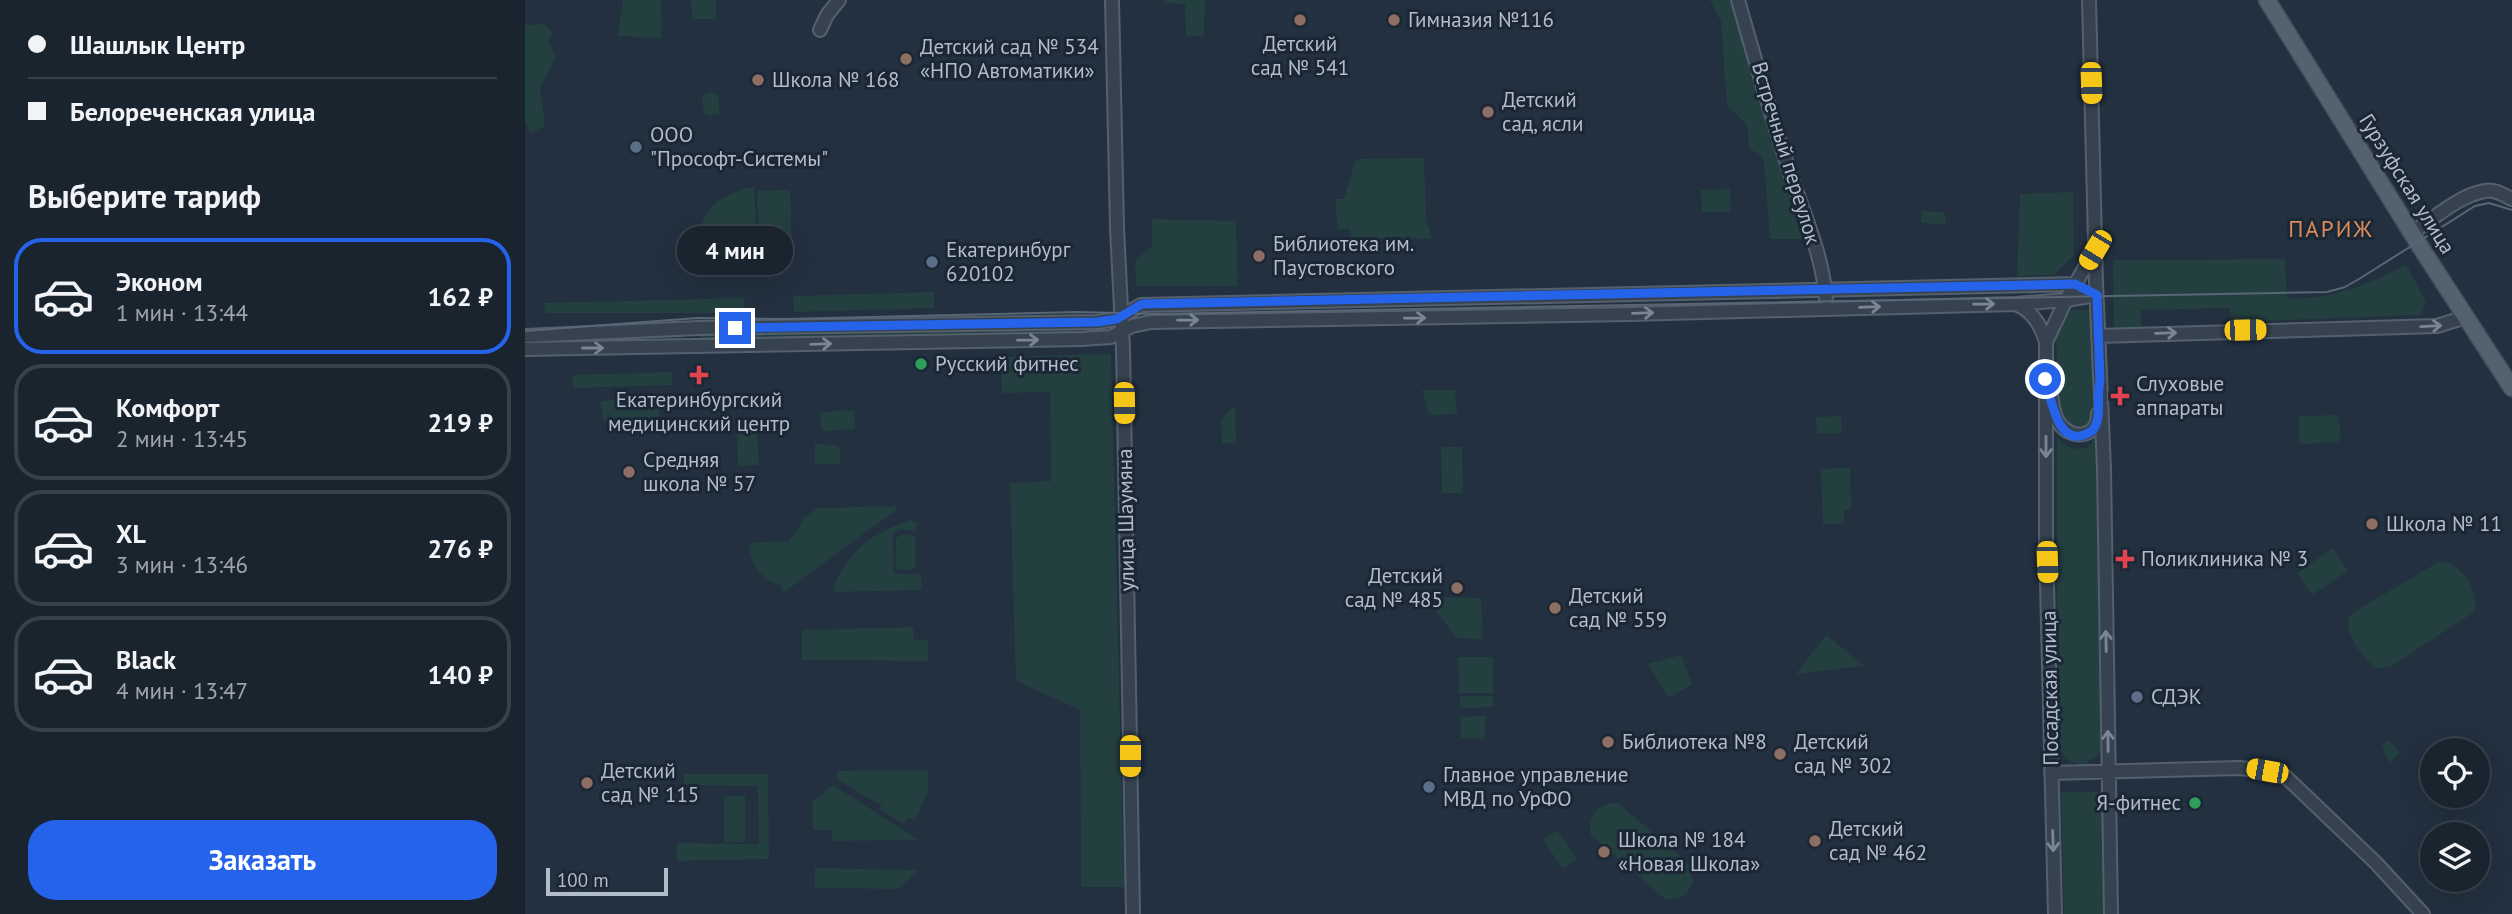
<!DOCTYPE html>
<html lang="ru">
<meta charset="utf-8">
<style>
body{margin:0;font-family:"PT Sans",sans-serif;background:#27303b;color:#f1f3f6;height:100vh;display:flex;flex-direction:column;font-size:26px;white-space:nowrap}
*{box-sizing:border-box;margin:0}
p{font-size:23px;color:#9fa4aa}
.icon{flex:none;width:38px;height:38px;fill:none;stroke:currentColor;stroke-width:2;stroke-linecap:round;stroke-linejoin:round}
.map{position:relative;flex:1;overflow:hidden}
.side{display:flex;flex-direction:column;background:#1a242f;width:525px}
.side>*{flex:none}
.guide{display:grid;align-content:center;height:154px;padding:0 28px;background:#1a242f}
.fabs{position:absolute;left:1895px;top:738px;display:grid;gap:14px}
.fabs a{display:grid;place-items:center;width:70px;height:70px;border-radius:50%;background:#1a242f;box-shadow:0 7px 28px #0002,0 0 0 2px #38414b;font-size:35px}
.scale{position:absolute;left:21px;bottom:18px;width:122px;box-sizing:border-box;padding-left:7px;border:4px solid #b2bdca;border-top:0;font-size:19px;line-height:24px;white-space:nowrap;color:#b2bdca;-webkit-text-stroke:5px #1b2734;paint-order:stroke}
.end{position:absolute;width:32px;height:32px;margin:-16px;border:9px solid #2563eb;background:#fff;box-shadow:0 0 0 4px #fff}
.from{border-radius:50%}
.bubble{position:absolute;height:49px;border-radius:24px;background:#1a242f;box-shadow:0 7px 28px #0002,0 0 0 2px #38414b;font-size:23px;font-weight:700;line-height:49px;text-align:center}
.car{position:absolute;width:21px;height:42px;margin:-21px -10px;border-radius:9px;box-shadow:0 0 5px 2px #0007;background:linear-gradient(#f5c518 24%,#345 0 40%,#f5c518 0 76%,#345 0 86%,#f5c518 0)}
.guide b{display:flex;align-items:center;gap:24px;height:66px;font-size:26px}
.guide b+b{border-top:2px solid #38414b}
.guide i{width:18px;height:18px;background:#f1f3f6}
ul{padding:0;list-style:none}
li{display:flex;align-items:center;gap:21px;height:116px;margin:0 14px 10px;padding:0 14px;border:4px solid #38414b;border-radius:28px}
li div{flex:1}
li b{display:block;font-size:26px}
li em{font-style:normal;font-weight:700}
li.current{border-color:#2563eb}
li>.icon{width:63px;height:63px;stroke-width:1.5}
h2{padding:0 28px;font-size:32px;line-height:84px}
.action{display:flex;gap:14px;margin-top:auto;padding:14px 28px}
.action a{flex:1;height:80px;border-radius:28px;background:#2563eb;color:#fff;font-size:28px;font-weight:700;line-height:80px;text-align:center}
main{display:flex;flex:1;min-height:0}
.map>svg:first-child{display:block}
.green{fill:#243f40}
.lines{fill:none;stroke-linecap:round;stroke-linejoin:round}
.minor-casing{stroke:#54606d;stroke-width:16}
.major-casing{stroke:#3f4b58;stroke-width:19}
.minor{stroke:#36424f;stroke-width:12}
.major{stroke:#54616f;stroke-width:16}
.tram{stroke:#586676;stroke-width:2}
.oneway{stroke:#7a8693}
.route{stroke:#2563eb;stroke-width:9}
.education-dot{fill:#8d6e63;stroke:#1b2734;stroke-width:2.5}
.service-dot{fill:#5c6f8a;stroke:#1b2734;stroke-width:2.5}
.leisure-dot{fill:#2e9e5b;stroke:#1b2734;stroke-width:2.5}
.health-dot{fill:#e0444e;stroke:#1b2734;stroke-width:2.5}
.labels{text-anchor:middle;stroke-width:6;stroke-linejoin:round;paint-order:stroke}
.poi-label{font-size:21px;fill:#b2bdca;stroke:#1b2734;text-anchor:start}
.street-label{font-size:21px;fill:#b2bdca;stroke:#1b2734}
.neighbourhood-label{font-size:23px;letter-spacing:2px;fill:#dc8b5c;stroke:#1b2734}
</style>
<main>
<section class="side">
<div class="guide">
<b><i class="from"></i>Шашлык Центр</b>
<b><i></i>Белореченская улица</b>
</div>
<h2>Выберите тариф</h2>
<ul>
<li class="current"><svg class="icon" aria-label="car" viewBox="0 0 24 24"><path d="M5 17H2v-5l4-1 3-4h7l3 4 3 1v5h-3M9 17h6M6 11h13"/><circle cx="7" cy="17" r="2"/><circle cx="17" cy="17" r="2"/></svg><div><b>Эконом</b><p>1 мин · 13:44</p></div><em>162 ₽</em></li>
<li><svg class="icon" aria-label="car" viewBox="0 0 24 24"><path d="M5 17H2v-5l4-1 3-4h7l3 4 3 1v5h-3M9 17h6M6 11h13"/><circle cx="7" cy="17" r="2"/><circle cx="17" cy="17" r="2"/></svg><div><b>Комфорт</b><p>2 мин · 13:45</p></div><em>219 ₽</em></li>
<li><svg class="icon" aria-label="car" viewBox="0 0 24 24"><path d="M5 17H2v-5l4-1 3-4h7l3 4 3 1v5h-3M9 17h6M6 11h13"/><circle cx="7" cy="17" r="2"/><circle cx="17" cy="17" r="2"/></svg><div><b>XL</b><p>3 мин · 13:46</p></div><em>276 ₽</em></li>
<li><svg class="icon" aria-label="car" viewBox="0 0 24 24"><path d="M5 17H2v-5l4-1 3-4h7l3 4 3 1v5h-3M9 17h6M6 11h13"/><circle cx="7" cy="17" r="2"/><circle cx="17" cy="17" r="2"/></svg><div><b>Black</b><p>4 мин · 13:47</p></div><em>140 ₽</em></li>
</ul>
<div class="action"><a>Заказать</a></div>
</section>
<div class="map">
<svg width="1987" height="914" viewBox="0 0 1987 914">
<rect width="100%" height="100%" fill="#22303f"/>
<path class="green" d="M98 0H136L137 38 93 36Z
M166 0H191V19H167Z
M639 0H680L679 36 661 37 660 4 639 3Z
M1185 0H1205L1277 239H1245L1239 162 1238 157 1224 148 1222 125 1202 106 1196 22Z
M19 24 27 32 24 42 31 58 15 88 20 126 6 133 0 122V25Z
M184 92 193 95 195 114 185 116 179 113 177 96Z
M899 158 901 219 907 239 827 238 825 229 813 230 810 199H819L831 159Z
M229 187 233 255H237L238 268 191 267 189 254 177 250C177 242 176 234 177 226 179 203 210 190 229 187Z
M1205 189 1206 212H1177L1176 190Z
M265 190 267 250 234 251 232 191Z
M1548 192 1549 255 1529 275 1492 276 1495 194Z
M1397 210 1420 213 1421 225 1396 223Z
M627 219 711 221 713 286H611L610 261 627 246Z
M1760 259 1762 298C1803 301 1846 284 1881 264L1901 302 1896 315 1706 322 1705 308 1616 310V327L1589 328 1588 260Z
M409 292V308L269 312 268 296Z
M219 298 220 313H20L19 303Z
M1545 310H1566L1568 417C1562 428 1557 430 1545 429L1534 415 1531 337Z
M554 326 553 333 176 341V334Z
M157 335V342L0 348V341Z
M586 354 599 887H556L555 710 491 681 485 483 526 481 525 392 477 393 476 357Z
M147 372V385L48 388 47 375Z
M897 390H930L932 414 904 415Z
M133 398 135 429 98 432 78 419 75 401Z
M710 405 711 444 697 443 696 420Z
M329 410 330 429 296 431 295 412Z
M1813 415 1816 437 1813 442 1776 444 1774 442V416Z
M1316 416 1317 433 1292 434 1291 417Z
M232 430 234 465 213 466 212 431Z
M1532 437C1542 448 1548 451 1563 447L1570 438 1578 745 1574 754 1560 764C1544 764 1538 758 1532 744Z
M290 444 313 446 316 453 315 464H290Z
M916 447H937L938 493H917Z
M1325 468 1326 509 1319 510V524H1298L1296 469Z
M373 506 370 511 258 593 256 585C235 580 225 565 224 543L263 541 272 531 278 518 292 508Z
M386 520 391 523V532L378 529 368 533 369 574H396L397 590 310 592 308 588C325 548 346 534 386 520Z
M375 535H387L390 538V566L388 570 373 569 371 566V538Z
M1808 548 1823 571 1787 595 1772 573Z
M1915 561C1937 563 1955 591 1949 612L1867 666 1853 669C1837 658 1823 639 1823 619L1829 612Z
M910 597 956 598 958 639 931 638 910 609Z
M388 627 389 640H403V661L277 660V630Z
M1301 635 1340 666 1271 674Z
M1156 655 1167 684 1144 698 1123 664Z
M933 657H968V693H934Z
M935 696H968V707L935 708Z
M961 716 959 739 936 738V717Z
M1863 739 1875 753 1864 763 1857 745Z
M403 770V792L390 821 383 817 378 824 354 809 362 793 355 805 312 779V771Z
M159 774H243L244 859 152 861V843L234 844 233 786 159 785Z
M308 785 394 840 307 841V830H288V801Z
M1536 792H1577L1579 914H1539Z
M199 796H220V842H199Z
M1093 803 1164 864 1168 882C1163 895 1154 901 1140 899L1066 835C1061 816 1073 802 1093 803Z
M1032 830 1052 859 1038 869 1018 840Z
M290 868 394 870 373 889 290 888Z"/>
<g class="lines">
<g class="minor-casing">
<path id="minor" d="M587 0 592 228 598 349 608 914
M1213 0C1229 57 1246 114 1264 170 1278 212 1297 253 1301 298
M1564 0 1571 282 1579 469 1586 914
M295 30 302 15 314 0
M1886 233C1909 219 1934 195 1960 191 1970 189 1979 195 1987 199
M1491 304C1508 311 1516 325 1521 342V543L1530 914
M0 336 173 328 573 322 592 319 616 305 1550 284
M1573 336 1912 326 1941 317
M1521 342 1541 300 1570 250
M0 349 556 339 586 337 607 326 626 322 1105 314 1490 304 1541 300 1571 295
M1526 395C1528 405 1528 415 1534 423 1546 441 1573 438 1573 414
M1526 773 1714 768 1742 771 1760 776 1851 863 1898 914"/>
</g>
<g class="major-casing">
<path id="major" d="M1742 0 1896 248 1987 388"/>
</g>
<use href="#minor" class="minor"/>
<use href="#major" class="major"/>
<path class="tram" d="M0 331 173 318 261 319 553 312 628 314 1802 292 1820 287 1834 279 1950 206 1964 203 1987 210"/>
</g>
<defs><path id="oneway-shaft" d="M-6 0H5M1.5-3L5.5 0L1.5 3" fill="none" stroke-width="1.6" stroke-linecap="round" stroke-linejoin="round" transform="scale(1.75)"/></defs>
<g class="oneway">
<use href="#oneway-shaft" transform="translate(1459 304) rotate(-1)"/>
<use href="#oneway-shaft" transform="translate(1345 307) rotate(-2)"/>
<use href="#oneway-shaft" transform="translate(1118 313) rotate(-2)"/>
<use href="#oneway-shaft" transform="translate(890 318) rotate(-1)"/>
<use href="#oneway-shaft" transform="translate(663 320) rotate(-1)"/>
<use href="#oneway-shaft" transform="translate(1906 326) rotate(-3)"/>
<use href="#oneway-shaft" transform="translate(1641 333) rotate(-2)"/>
<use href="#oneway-shaft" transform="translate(503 340) rotate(-1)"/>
<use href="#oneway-shaft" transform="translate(296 344) rotate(-2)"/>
<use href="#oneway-shaft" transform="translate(68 348)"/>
<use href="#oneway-shaft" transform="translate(1521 447) rotate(90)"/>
<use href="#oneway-shaft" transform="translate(1581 641) rotate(-91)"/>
<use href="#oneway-shaft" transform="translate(1583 741) rotate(-91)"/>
<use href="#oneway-shaft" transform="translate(1528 841) rotate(88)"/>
</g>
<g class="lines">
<path class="route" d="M210 328 573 322 592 319 617 304 1550 284 1572 295 1575 381C1571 397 1578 418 1567 431 1532 453 1527 399 1520 379"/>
</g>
<g class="education-dot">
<circle cx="775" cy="20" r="7"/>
<circle cx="869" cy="20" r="7"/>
<circle cx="381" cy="59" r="7"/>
<circle cx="233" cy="80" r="7"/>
<circle cx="963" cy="112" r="7"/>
<circle cx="734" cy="256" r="7"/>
<circle cx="104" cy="472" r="7"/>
<circle cx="1847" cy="524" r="7"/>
<circle cx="932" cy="588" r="7"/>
<circle cx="1030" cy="608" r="7"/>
<circle cx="1083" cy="742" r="7"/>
<circle cx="1255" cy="754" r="7"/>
<circle cx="62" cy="783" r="7"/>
<circle cx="1290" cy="841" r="7"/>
<circle cx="1079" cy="852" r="7"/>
</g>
<g class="service-dot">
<circle cx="111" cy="147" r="7"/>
<circle cx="407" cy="262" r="7"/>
<circle cx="1612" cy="697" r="7"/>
<circle cx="904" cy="787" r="7"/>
</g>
<g class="leisure-dot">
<circle cx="396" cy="364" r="7"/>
<circle cx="1670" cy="803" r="7"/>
</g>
<g class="health-dot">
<path d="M170.5 364.5h7v7h7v7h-7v7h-7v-7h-7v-7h7z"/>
<path d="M1591.5 385.5h7v7h7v7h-7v7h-7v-7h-7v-7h7z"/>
<path d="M1596.5 548.5h7v7h7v7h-7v7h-7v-7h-7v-7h7z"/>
</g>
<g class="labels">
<g class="poi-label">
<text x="883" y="27">Гимназия №116</text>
<text x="775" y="51" text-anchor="middle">Детский<tspan x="775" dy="24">сад № 541</tspan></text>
<text x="395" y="54">Детский сад № 534<tspan x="395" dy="24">«НПО Автоматики»</tspan></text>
<text x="247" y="87">Школа № 168</text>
<text x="977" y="107">Детский<tspan x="977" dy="24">сад, ясли</tspan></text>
<text x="125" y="142">ООО<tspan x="125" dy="24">"Прософт-Системы"</tspan></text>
<text x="748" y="251">Библиотека им.<tspan x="748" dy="24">Паустовского</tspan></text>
<text x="421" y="257">Екатеринбург<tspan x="421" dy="24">620102</tspan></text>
<text x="410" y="371">Русский фитнес</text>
<text x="1611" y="391">Слуховые<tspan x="1611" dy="24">аппараты</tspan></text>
<text x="174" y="407" text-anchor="middle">Екатеринбургский<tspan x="174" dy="24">медицинский центр</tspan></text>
<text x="118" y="467">Средняя<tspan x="118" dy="24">школа № 57</tspan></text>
<text x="1861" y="531">Школа № 11</text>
<text x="1616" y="566">Поликлиника № 3</text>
<text x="918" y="583" text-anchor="end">Детский<tspan x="918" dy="24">сад № 485</tspan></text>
<text x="1044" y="603">Детский<tspan x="1044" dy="24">сад № 559</tspan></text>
<text x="1626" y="704">СДЭК</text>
<text x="1097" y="749">Библиотека №8</text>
<text x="1269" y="749">Детский<tspan x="1269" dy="24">сад № 302</tspan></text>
<text x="76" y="778">Детский<tspan x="76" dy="24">сад № 115</tspan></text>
<text x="918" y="782">Главное управление<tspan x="918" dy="24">МВД по УрФО</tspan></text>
<text x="1656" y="810" text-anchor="end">Я-фитнес</text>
<text x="1304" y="836">Детский<tspan x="1304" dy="24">сад № 462</tspan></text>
<text x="1093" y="847">Школа № 184<tspan x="1093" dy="24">«Новая Школа»</tspan></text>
</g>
<g class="street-label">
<text transform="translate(1261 153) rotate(73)" y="7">Встречный переулок</text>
<text transform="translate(1882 184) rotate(58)" y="7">Гурзуфская улица</text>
<text transform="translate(601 520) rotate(-91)" y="7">улица Шаумяна</text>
<text transform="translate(1525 688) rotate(-91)" y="7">Посадская улица</text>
</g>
<g class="neighbourhood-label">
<text x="1806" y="237">ПАРИЖ</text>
</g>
</g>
</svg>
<div class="fabs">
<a><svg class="icon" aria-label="locate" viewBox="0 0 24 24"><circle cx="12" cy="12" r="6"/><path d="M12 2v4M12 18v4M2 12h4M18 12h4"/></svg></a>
<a><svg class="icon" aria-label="layers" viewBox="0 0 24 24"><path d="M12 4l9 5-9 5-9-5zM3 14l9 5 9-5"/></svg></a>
</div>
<div class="scale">100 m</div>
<i class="end from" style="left:1520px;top:379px"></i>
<i class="end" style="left:210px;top:328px"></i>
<div class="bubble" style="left:152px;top:226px;width:116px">4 мин</div>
<i class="car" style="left:1566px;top:83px;rotate:178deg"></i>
<i class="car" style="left:1570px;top:250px;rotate:211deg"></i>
<i class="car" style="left:1720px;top:330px;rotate:89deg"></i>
<i class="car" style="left:599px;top:403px;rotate:179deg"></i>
<i class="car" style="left:1522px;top:562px;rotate:178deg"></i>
<i class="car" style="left:605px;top:756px;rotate:180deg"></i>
<i class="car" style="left:1742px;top:771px;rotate:280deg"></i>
</div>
</main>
